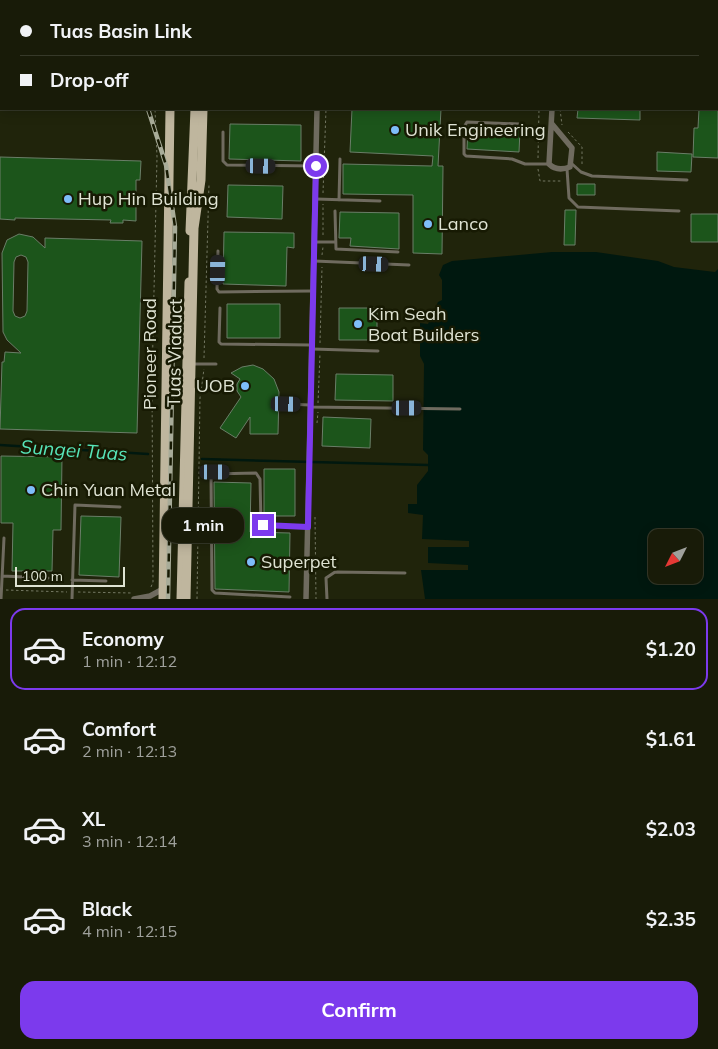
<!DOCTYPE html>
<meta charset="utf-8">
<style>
body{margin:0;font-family:Mulish,sans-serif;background:#212412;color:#f1f3f6;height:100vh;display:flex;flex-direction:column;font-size:19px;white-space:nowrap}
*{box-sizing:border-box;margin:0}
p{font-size:16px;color:#9fa19c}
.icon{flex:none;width:28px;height:28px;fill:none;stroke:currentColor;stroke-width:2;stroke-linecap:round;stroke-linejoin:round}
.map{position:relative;height:599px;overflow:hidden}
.details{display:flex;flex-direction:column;background:#181b08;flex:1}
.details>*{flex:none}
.hud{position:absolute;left:0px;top:0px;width:719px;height:110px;box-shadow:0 2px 12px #0003,0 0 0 1px #363929;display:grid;align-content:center;height:110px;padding:0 20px;background:#181b08}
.needle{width:32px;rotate:228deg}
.buttons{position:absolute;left:648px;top:529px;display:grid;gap:10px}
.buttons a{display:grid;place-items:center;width:55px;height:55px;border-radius:10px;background:#181b08;box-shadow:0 2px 12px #0003,0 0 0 1px #363929;font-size:25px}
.scale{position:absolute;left:15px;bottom:12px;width:110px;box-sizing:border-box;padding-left:5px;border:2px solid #dfe3d3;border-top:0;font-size:14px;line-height:18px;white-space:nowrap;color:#dfe3d3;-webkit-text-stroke:4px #171a03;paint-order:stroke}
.end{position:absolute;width:22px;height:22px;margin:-11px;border:6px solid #7c3aed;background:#fff;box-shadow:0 0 0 2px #fff}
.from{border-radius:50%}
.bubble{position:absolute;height:35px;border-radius:15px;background:#181b08;box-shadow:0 2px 12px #0003,0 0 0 1px #363929;font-size:16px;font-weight:700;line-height:35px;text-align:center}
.car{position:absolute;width:15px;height:30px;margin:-15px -8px;border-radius:6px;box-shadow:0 0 4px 1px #0007;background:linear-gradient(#222 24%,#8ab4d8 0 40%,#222 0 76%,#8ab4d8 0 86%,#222 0)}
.hud b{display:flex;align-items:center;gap:18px;height:48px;font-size:19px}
.hud b+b{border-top:1px solid #363929}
.hud i{width:12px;height:12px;background:#f1f3f6}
ul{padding:9px 0 0;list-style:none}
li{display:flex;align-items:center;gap:15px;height:82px;margin:0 10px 8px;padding:0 10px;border:2px solid transparent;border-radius:15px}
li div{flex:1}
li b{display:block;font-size:19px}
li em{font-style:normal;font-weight:700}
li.active{border-color:#7c3aed}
li>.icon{width:45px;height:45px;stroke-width:1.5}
.primary-button{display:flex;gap:10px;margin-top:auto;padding:10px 20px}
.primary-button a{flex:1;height:58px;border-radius:15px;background:#7c3aed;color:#fff;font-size:20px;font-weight:700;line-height:58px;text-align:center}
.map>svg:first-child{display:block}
.water{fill:#00180f;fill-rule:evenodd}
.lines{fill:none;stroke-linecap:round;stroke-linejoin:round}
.stream{stroke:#00180f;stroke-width:2.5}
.building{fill:#1c551b;stroke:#6a7e68;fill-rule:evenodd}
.path{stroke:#737762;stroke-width:1;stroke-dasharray:2.5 2.5;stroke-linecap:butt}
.lane{stroke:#6f6b5f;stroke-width:3}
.street{stroke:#6f6b5f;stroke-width:5.5}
.primary{stroke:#bfb69e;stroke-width:9}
.rail-casing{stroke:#a8ac99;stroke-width:4.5}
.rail{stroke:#171a03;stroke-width:2.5;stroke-dasharray:8;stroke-linecap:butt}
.primary-bridge{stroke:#bfb69e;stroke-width:9}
.route{stroke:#7c3aed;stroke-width:6}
.poi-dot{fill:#7ebdf9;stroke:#171a03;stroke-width:2}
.labels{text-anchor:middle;stroke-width:5;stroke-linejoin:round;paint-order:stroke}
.poi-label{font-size:18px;fill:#dfe3d3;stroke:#171a03;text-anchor:start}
.street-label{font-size:18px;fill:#dfe3d3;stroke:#171a03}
.water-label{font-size:19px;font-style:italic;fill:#57e5b9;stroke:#171a03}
</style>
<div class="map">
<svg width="718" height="599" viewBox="0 0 718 599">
<rect width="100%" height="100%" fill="#20240b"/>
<path class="water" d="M552 252H596L658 261 674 267 715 272 718 269V599H425L421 570H468V565L428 563V547H469V541L422 539 423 515 408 513V504H417V485L428 471V455L423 450 424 364 420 356V323L428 324 438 302 442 300V280L439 275 443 265 452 261ZM656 538H694V575H656Z"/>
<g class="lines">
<path class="stream" d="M0 445 148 454
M202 459 428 465"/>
</g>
<path class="building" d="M352 109H441L438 166H443L442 254 413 253V195L343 194V164L432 166 433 156 350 152Z
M578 109H640V120L577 118Z
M699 109H718V158L693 157 694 128H698Z
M230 124 301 125V161L229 159Z
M468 127 520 130 519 152 467 149Z
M657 152 692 154 691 172 657 171Z
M0 157 141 161 140 180H136V221L123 220V223H110L111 220 15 218V220L0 219Z
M577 184H595V195H577Z
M228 185 283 186 282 219 227 217Z
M565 210H576L575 245H564Z
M340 212 399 213V249L350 246 351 238H339Z
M691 214H718V242H691Z
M224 232 294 233V248L287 247 286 286 223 284Z
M19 234 33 237 45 248V238L142 241 137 433 0 429 2 362H4L5 352 21 353 7 340 3 332 2 253 7 240ZM21 255 26 257 28 262 27 311 25 316 20 318 15 316 13 311 14 262 16 257Z
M227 304H280V338H227Z
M339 308H377V340H339Z
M253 365 263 369 274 379 279 392 278 434H250V417L236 438 220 428 241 397 237 391V384L240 379 231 373 242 367Z
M336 374 393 375V401L335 400Z
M323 417 371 419 370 448 322 446Z
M1 456 62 457 61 530H53L52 571H12L13 523H1Z
M264 469H295V516H264Z
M214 482 251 483 250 532 290 533 289 592 215 589Z
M81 516 121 517 119 577 79 575Z"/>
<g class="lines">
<path class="path" d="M156 1V0
M214 1V0
M328 1V0
M542 1V0
M560 109 562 125
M568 132 582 147V164
M538 158 539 109
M538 169 540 181H561
M323 193 326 109
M323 235V204
M322 255 323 247
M320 343 322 267
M204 358 209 184
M318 403 320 354
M317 423 318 412
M315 517 316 599
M151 587 153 582 152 381 157 157 155 109
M6 590 67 592
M78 592 132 593
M197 599 200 398 204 369"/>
<path class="lane" d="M343 0V1
M704 0V1
M301 109H317
M519 124 467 122 464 127V154L466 156 512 159 525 164H549
M223 132V161L227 165 315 166
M571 163 581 172 592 176 687 180
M567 169 569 198 578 207 679 211
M316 199 380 201
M339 200 340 159
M335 211 336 249 398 252
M314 242H335
M218 251 217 289 219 292 312 291
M314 261 409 265
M220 308 219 342 221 344 311 345
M312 349 378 351
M192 364H216
M286 404 310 405
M310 407 460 409
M2 576 48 578
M72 580 106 581
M290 597 215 593 212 590 211 474 256 473 260 479 261 524 265 526 307 527
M1 599 4 538
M72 599 75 505 120 507
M327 599 326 578 335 572 405 573"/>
<path class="street" d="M320 1V0
M554 1V0
M552 124 572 148 570 167C562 170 555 170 549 164L552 109
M134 599 150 596 163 589
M306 599 317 109"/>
<path class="primary" d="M205 0V1
M173 1V0
M196 1V0
M190 231 195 109
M163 599 170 109
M181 599 189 282"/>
<g class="rail-casing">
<path id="rail" d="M83 0 84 1
M148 109 166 165 175 227 168 599"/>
</g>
<use href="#rail" class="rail"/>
<path class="primary-bridge" d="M186 599 194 228 201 180 203 109"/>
</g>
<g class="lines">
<path class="route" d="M263 525 308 527 316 166"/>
</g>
<g class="poi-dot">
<circle cx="395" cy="130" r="5"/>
<circle cx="68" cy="199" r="5"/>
<circle cx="428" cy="224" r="5"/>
<circle cx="358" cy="324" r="5"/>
<circle cx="245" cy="386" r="5"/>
<circle cx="31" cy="490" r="5"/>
<circle cx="251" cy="562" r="5"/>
</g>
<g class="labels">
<g class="poi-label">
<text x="405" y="136">Unik Engineering</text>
<text x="78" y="205">Hup Hin Building</text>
<text x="438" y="230">Lanco</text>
<text x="368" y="320">Kim Seah<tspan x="368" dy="21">Boat Builders</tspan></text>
<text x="235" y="392" text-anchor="end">UOB</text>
<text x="41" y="496">Chin Yuan Metal</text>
<text x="261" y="568">Superpet</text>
</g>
<g class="street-label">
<text transform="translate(175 353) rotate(-89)" y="6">Tuas Viaduct</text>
<text transform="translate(150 354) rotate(-90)" y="6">Pioneer Road</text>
</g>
<g class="water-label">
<text transform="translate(74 450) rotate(4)" y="7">Sungei Tuas</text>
</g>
</g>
</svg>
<div class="buttons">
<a><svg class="needle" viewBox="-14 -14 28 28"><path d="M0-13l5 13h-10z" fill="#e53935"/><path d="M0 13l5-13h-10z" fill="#9fa19c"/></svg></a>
</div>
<div class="scale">100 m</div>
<i class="end from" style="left:316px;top:166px"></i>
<i class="end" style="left:263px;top:525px"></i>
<div class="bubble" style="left:162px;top:508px;width:82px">1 min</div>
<i class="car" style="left:261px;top:166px;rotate:91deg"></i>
<i class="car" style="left:374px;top:264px;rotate:92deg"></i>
<i class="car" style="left:218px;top:270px;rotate:1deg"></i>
<i class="car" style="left:286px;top:404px;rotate:91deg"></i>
<i class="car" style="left:407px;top:408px;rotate:90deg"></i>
<i class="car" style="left:215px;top:472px;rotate:90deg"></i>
<div class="hud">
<b><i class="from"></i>Tuas Basin Link</b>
<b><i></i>Drop-off</b>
</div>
</div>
<section class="details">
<ul>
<li class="active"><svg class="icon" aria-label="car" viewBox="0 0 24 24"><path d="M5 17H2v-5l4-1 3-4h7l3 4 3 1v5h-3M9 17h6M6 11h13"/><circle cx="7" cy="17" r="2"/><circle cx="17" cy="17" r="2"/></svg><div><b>Economy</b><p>1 min · 12:12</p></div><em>$1.20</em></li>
<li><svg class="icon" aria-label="car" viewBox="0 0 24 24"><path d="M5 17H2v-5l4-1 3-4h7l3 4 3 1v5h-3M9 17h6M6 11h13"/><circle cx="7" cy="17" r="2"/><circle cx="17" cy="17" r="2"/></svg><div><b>Comfort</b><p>2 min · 12:13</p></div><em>$1.61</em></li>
<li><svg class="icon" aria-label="car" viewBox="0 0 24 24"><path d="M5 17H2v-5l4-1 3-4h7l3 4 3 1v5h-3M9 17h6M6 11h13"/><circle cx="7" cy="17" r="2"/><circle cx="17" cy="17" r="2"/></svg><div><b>XL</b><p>3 min · 12:14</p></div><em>$2.03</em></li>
<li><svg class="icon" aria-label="car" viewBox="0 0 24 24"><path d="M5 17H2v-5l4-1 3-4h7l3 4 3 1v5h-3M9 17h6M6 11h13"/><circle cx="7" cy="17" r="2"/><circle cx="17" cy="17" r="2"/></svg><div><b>Black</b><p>4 min · 12:15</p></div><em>$2.35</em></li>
</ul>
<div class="primary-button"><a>Confirm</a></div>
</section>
